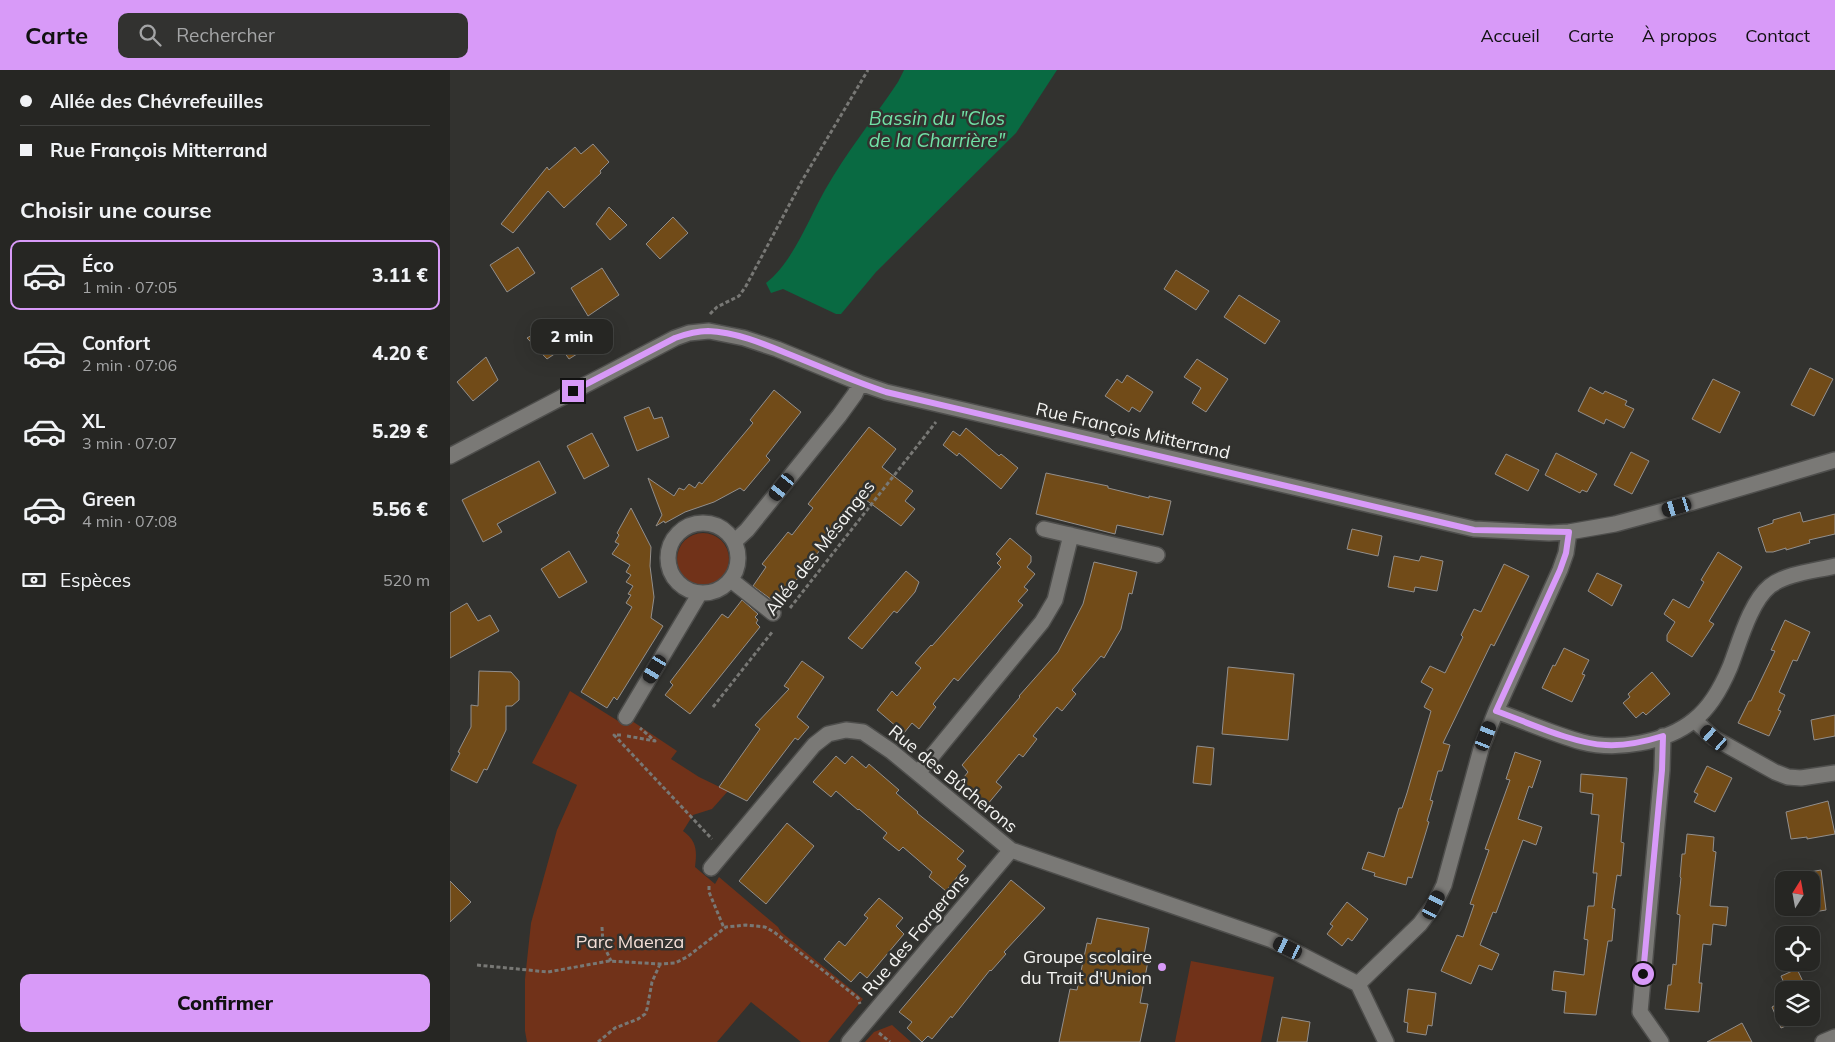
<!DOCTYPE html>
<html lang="fr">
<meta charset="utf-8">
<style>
body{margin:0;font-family:Mulish,sans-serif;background:#323230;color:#f1f3f6;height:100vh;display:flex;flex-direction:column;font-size:19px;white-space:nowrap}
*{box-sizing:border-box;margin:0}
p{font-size:16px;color:#a4a5a6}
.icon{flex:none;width:28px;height:28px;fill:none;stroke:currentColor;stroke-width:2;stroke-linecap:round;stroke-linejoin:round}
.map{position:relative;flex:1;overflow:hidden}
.drawer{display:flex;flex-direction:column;background:#262623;width:450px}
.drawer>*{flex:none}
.top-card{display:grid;align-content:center;height:110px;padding:0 20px;background:#262623}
.needle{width:32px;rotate:11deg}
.controls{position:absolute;left:1325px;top:801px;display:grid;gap:10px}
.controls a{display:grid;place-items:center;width:45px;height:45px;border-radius:10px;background:#262623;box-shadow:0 5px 20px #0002,0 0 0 1px #424341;font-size:25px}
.end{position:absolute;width:22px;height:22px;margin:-11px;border:6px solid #d89af8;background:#111;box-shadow:0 0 0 2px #111}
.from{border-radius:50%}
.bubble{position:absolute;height:35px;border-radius:10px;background:#262623;box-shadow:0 5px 20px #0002,0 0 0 1px #424341;font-size:16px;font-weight:800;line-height:35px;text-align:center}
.car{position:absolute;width:15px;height:30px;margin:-15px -8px;border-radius:6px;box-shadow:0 0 4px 1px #0007;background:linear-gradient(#222 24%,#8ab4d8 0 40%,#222 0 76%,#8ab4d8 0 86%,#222 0)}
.top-card b{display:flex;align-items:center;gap:18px;height:48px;font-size:19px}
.top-card b+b{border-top:1px solid #424341}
.top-card i{width:12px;height:12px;background:#f1f3f6}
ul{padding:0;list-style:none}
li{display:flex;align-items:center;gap:15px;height:70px;margin:0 10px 8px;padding:0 10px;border:2px solid transparent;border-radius:10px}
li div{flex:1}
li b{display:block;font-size:19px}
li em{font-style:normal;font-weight:800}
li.on{border-color:#d89af8}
li>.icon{width:45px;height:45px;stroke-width:1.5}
h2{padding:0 20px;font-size:22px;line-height:60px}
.pay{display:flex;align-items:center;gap:12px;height:55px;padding:0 20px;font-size:19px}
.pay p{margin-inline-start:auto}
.primary-button{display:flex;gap:10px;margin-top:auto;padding:10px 20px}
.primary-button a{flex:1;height:58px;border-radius:10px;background:#d89af8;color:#111;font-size:20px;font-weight:800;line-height:58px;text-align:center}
header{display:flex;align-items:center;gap:30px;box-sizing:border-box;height:70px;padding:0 25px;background:#d89af8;color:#111}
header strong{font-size:24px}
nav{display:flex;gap:28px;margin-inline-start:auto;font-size:18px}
.search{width:350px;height:45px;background:#323230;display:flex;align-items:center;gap:12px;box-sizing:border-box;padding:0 18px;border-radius:10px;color:#a4a5a6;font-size:19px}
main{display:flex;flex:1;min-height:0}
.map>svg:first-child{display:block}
.green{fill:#713219}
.water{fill:#096a42}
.building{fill:#714b18;stroke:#928f8d}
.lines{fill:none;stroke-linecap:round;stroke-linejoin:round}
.minor-casing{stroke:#4e4e4c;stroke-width:18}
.path{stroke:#787875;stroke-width:3;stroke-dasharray:4 2.5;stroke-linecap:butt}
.minor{stroke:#7a7976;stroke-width:15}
.route{stroke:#d89af8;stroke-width:6}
.poi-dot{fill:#d89af8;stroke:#32322f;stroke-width:2}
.labels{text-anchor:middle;stroke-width:5;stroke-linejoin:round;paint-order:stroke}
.street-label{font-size:18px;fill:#f4f4f2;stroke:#32322f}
.park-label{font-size:18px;fill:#f4ded6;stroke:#32322f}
.poi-label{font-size:18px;fill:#f4f4f2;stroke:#32322f;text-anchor:end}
.water-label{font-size:19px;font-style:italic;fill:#71e2a7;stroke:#32322f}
</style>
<header>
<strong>Carte</strong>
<div class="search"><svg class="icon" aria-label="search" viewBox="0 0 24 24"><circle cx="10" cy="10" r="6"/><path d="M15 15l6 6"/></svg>Rechercher</div>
<nav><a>Accueil</a><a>Carte</a><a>À propos</a><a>Contact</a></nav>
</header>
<main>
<section class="drawer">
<div class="top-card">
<b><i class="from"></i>Allée des Chévrefeuilles</b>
<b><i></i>Rue François Mitterrand</b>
</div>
<h2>Choisir une course</h2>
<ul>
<li class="on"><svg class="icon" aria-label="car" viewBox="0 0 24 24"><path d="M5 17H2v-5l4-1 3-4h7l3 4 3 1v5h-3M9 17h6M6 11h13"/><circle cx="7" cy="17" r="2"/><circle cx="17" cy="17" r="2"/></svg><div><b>Éco</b><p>1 min · 07:05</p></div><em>3.11 €</em></li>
<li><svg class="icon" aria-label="car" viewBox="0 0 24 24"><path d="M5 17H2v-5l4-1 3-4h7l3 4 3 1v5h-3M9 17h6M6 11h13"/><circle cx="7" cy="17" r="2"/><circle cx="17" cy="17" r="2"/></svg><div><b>Confort</b><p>2 min · 07:06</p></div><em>4.20 €</em></li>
<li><svg class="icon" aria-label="car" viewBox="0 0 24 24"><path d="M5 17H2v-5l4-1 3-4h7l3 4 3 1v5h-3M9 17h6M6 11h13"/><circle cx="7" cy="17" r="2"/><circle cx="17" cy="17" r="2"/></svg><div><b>XL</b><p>3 min · 07:07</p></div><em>5.29 €</em></li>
<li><svg class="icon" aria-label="car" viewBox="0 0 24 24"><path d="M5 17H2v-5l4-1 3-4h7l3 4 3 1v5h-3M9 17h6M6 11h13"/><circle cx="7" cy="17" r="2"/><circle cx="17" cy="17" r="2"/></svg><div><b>Green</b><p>4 min · 07:08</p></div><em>5.56 €</em></li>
</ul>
<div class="pay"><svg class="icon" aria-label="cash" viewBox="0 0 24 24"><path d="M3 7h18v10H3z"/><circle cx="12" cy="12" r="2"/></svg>Espèces<p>520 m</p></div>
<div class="primary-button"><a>Confirmer</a></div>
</section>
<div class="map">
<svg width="1385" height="972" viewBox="0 0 1385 972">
<rect width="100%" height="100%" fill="#32322f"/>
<path class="green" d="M227 489a26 26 0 1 1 52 0a26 26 0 1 1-52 0Z
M120 621 173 654 176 647 227 681 221 689 249 707 278 721 262 739 243 745 233 761C247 771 247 781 245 797L265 814 269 807 328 857 331 862 413 929 378 972H351L301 932 267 972H77L75 961V909L81 853 107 760 127 715 82 693Z
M741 891 824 907 811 972H725Z
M442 955 461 972H415L424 962Z"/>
<path class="water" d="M454 0H607L566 63 426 202 391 244H386L333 219 321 223 316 213C343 192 358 150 375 120 396 83 424 48 448 12Z"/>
<path class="building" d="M143 74 159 92 150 101 151 103 114 138 98 121 63 163 51 154 97 97 99 100 125 77 131 84Z
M159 137 177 155 160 170 146 154Z
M223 147 238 163 210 189 196 174Z
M68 177 85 203 57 222 40 195Z
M152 198 169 225 138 246 121 218Z
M726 200 759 221 746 240 714 219Z
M789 225 830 251 815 274 774 247Z
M120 255 135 279 119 289 112 279 97 289 77 268 96 257 103 265Z
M36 287 48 310 23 331 7 312Z
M747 289 778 309 756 342 742 333 751 318 734 307Z
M1360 298 1383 309 1364 346 1341 335Z
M677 305 703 322 690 342 682 337 679 342 655 326 667 309 672 313Z
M1263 309 1290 322 1270 363 1242 349Z
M1140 317 1153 324 1155 321 1177 331 1175 335 1184 339 1174 358 1156 349 1154 354 1128 341Z
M324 320 351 342 316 386 320 390 294 421 290 418 264 432 235 442 215 453 214 451 206 456 212 445 198 408 224 426 229 418 234 420 239 414 245 418 249 412 252 414 303 353 300 350Z
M199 337 204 349 212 347 219 367 187 381 174 347Z
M419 357 446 379 432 397 463 421 455 431 465 439 451 456 412 427 333 527 328 524 322 530 303 516 316 497 312 494 338 462 342 465 363 438 358 434Z
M516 358 549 386 551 384 568 398 551 419 509 383 507 386 493 375 503 361 510 366Z
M142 363 159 396 134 409 117 376Z
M1181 382 1199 391 1182 424 1164 415Z
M1106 383 1147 404 1137 422 1132 420 1130 423 1095 405Z
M1056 384 1089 400 1078 421 1045 404Z
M89 391 106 423 47 454 52 462 33 472 12 430Z
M596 403 658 416V418L699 428V426L721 431 713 465 667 455 665 464 586 444Z
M181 438 201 477 200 496 204 527 201 548 213 556 167 630 164 627 157 638 131 622 182 537 176 533 181 525 178 524 183 516 176 512 181 505 176 502 180 495 162 484 169 474 165 472 169 465 167 463Z
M1350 442 1353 452 1385 444V464L1359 470 1360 473 1336 480V478L1323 482H1316L1308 458 1323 453V450Z
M902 459 932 466 928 486 897 479Z
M560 468 581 486V492L577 497 585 504 574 517 578 520 568 531 573 535 508 611 504 608 483 634 486 637 469 659 462 653 454 663 427 640 442 621 447 626 471 598 465 593 481 575 482 576 551 497 547 493 551 489 546 484Z
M119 481 137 512 109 528 91 499Z
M1268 482 1292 497 1259 551 1264 554 1242 587 1217 571V565L1225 552 1214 544 1223 529 1239 538 1254 512 1251 510Z
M944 486 969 491 971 486 993 491 987 521 965 517 964 522 938 517Z
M644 492 687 502 682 524 679 523 671 559 654 588 651 586 622 620 626 624 612 641 607 637 583 666 587 669 573 687 569 684 546 712 552 717 537 735 510 712 518 702 512 695 570 627 569 626 608 582 633 534Z
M1054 494 1079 506 1044 576 1041 574 993 673 1000 675 992 701H988L980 730 983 731 977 751 979 752 962 808 958 807 956 815 924 806 925 803 912 799 918 782 934 787 949 738H952L957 723 981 641 974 637 983 619 971 612 980 596 995 603 1013 567 1011 565 1024 539 1031 542Z
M456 501 469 512 465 522 447 543 444 541 412 579 398 568Z
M1147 503 1172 515 1162 536 1138 521Z
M292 530 308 544 305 547 308 550 306 553 310 557 240 644 215 625 223 615 220 612 272 544 278 548Z
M17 533 28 551 40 545 49 561 0 588V543Z
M1335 550 1360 562 1347 591 1343 590 1329 622 1335 625 1328 640 1331 641 1319 666 1288 653 1299 631H1301L1325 581 1321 580Z
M1114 578 1139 590 1132 604 1135 605 1122 632 1092 618 1103 595 1105 596Z
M352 591 374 607 347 647 359 657 348 670 345 668 297 731 269 717 310 659 305 655 339 619 334 616Z
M778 597 844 604 838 670 772 664Z
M29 601 61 602 69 611V630L62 636H56V660L37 700 34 699 27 713 1 700 10 683 8 682 21 657V635L28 636Z
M1202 602 1220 624 1196 645 1193 642 1186 648 1173 633 1180 627 1178 624Z
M1385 645V666L1364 670 1361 650Z
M747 676 764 678 761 715 743 713Z
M1065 682 1091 691 1082 718 1079 716 1068 749 1092 757 1086 775 1073 770 1046 843 1043 842 1030 875 1049 884 1042 900 1029 895 1021 914 991 901 1007 865 1013 867 1024 835 1020 834 1039 780 1035 779 1060 710 1056 709Z
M386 686 395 694 402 686 416 698 419 694 449 720 446 723 468 742 467 743 514 781 507 789 516 796 496 821 479 807 482 802 453 777 449 781 433 768 437 763 409 739 408 740 386 721 381 727 363 712Z
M1257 696 1282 708 1265 742 1244 732 1248 724 1244 722Z
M1131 704 1177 708 1171 772 1174 773 1171 806 1167 805 1162 838 1165 839 1162 871H1158L1146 945 1114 943 1116 922 1102 920 1104 901 1134 905 1138 870 1134 869 1138 836H1144L1147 803H1143L1149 745 1141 744 1143 724 1130 722Z
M1378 731 1385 764 1357 769V767L1341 769 1336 742Z
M337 753 364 776 316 834 289 811Z
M1237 764 1264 767 1263 781 1266 782 1260 836 1278 837 1276 856 1263 854 1261 875 1253 874 1249 913H1252L1249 942 1215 939 1218 915H1221L1223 894 1226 895 1230 845 1227 844 1231 808 1230 807 1232 784H1235Z
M1371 800 1376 840 1345 845 1344 838H1361V810H1334V826L1328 827 1325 808Z
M561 810 595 838 554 882 556 884 541 901 540 900 502 948 501 946 482 969 478 966 472 972 457 958 462 952 449 942Z
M0 811 21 832 0 852Z
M429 828 453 848 446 856 454 864 417 908 410 902 401 912 374 889 389 871 395 876 418 848 414 845Z
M897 832 918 849 902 871 898 868 892 876 877 864 883 856 880 854Z
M647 848 699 858 694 885 699 886 690 933 698 934 690 972H609L620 919 627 920 637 873 641 874Z
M1347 899 1357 920H1337L1331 906Z
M958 919 986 923 982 956 978 955 976 965 957 962 958 953 954 952Z
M1334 930V948H1355L1331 958 1322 937Z
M832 947 860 952 857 972H827Z
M1292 953 1302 972H1257Z"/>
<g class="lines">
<g class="minor-casing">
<path id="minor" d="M0 386 225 268 239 263 259 261 294 268 327 279 410 313 436 322 1024 459 1099 463 1119 462 1165 454 1213 441 1385 390
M218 488a35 35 0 1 1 70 0a35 35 0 1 1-70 0Z
M594 459 707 485
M285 471 297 460 389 346 405 324 410 313
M281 510 323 543
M1046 641C1074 651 1103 664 1132 672 1166 681 1216 673 1244 650 1261 637 1272 616 1280 597 1289 574 1300 532 1320 516 1337 503 1365 501 1385 496
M176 647 250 523
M1244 650 1264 668 1325 702 1338 707 1351 708 1385 703
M468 703 592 552 605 530 621 465
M261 798 364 675 378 664 396 660 413 662 441 681 561 780 822 870 908 914
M908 914 970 854 984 835 994 815 1031 679 1046 641 1110 500 1116 483 1119 462
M908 914 936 972
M399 972 561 780
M1211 972 1190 942 1212 700 1213 666
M1373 972 1385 967"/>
</g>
<path class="path" d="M260 244 267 237 289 226 296 216 353 109 418 0
M340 538 486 352
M263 637 323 561
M171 665H164L262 769
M177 666 205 671 190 658
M259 816V822L274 858
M152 857 153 874 161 891
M27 895 98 902 159 891 210 894 225 893 237 887 276 857 296 855 315 857 324 862 408 928 410 934
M429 963 440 972
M148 972 165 958 188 949 195 944 197 939 202 912 210 894"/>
<use href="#minor" class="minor"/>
</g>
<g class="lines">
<path class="route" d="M123 321 225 268C236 264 246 261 258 261 285 262 312 273 336 283 369 296 402 311 436 322L1024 460 1119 462 1116 483 1110 500 1046 641C1077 652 1124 674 1156 675 1176 676 1194 672 1213 666L1212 700 1193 904"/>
</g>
<circle class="poi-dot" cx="712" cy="897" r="5"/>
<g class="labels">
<g class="street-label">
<text transform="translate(683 361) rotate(13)" y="6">Rue François Mitterrand</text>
<text transform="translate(370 478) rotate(-52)" y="6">Allée des Mésanges</text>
<text transform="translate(503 709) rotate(39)" y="6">Rue des Bûcherons</text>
<text transform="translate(466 864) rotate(-50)" y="6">Rue des Forgerons</text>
</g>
<g class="park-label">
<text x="180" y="878">Parc Maenza</text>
</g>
<g class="poi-label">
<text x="702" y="893">Groupe scolaire<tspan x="702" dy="21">du Trait d'Union</tspan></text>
</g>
<g class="water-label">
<text x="487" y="55">Bassin du "Clos<tspan x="487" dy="22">de la Charrière"</tspan></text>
</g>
</g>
</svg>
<div class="controls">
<a><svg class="needle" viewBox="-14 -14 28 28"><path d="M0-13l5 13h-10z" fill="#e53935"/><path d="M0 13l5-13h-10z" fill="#a4a5a6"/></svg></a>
<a><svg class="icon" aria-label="locate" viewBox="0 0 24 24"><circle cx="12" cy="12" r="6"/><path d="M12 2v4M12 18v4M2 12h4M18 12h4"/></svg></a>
<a><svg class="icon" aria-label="layers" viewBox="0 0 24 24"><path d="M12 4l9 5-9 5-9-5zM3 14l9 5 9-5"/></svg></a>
</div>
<i class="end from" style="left:1193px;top:904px"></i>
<i class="end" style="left:123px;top:321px"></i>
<div class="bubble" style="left:81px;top:249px;width:82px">2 min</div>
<i class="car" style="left:332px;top:417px;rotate:219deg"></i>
<i class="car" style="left:1227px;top:437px;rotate:253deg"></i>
<i class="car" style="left:205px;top:599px;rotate:211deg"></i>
<i class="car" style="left:1036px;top:666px;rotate:21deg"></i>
<i class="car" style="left:1264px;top:668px;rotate:311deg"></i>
<i class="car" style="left:984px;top:835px;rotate:27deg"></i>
<i class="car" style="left:838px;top:878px;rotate:296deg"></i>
</div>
</main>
